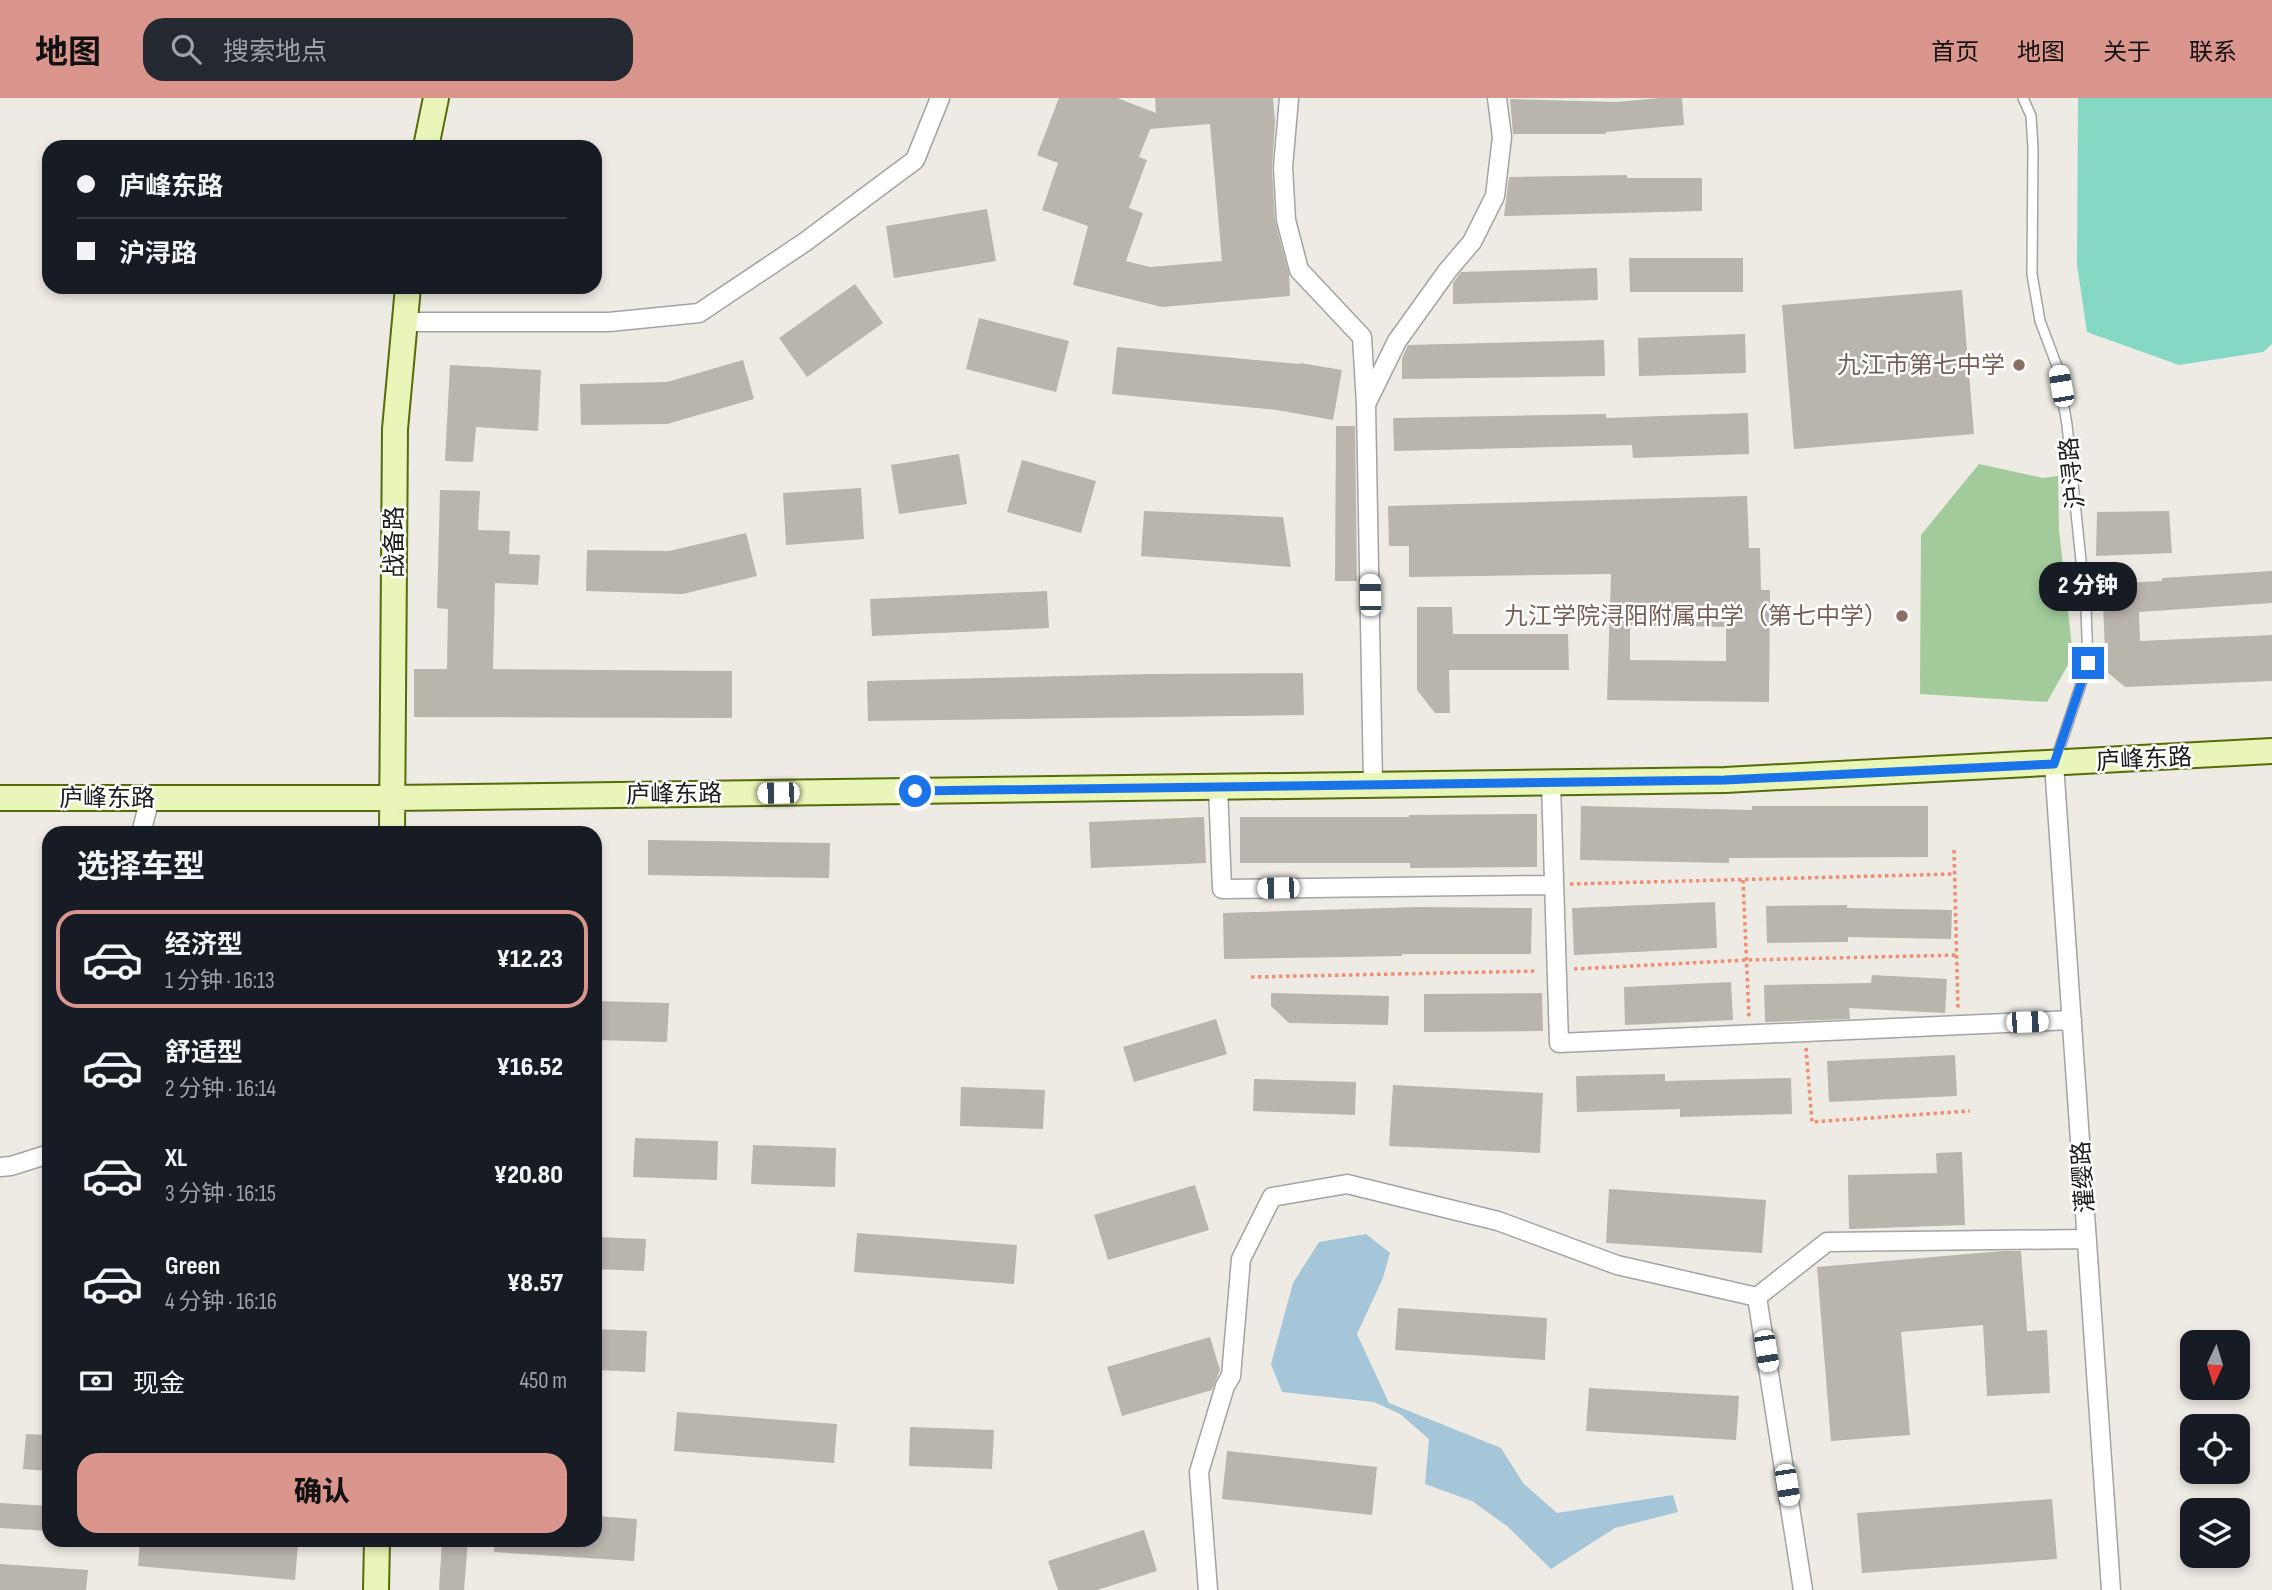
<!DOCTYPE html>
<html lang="zh">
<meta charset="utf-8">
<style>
body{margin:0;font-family:"Sofia Sans Condensed","Noto Sans SC",sans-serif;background:#242831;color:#f1f3f6;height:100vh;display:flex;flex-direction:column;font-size:26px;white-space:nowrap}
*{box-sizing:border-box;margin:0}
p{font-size:23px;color:#9ea1a6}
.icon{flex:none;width:38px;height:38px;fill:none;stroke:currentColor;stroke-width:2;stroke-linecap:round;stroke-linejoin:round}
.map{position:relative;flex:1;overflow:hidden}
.sheet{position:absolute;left:42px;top:728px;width:560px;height:721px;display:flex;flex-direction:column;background:#171b24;border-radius:21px;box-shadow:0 4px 10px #0003}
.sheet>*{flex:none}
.guide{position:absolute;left:42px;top:42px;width:560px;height:154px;border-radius:21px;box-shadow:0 4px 10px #0003;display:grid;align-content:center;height:154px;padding:0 35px;background:#171b24}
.needle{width:46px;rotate:184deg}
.controls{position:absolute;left:2180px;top:1232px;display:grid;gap:14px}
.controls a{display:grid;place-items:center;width:70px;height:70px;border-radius:14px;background:#171b24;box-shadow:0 4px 10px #0003;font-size:35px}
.end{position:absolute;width:32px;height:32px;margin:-16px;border:9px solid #1a73e8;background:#fff;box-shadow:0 0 0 4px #fff}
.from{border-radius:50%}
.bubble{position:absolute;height:49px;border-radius:21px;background:#171b24;box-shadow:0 4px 10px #0003;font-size:23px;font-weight:800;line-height:49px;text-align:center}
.car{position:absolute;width:21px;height:42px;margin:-21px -10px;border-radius:9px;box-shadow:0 0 5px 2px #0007;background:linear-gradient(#fff 24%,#345 0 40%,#fff 0 76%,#345 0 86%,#fff 0)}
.guide b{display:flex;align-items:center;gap:24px;height:66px;font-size:26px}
.guide b+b{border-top:2px solid #363941}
.guide i{width:18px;height:18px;background:#f1f3f6}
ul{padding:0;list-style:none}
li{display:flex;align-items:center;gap:21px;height:98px;margin:0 14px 10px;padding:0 21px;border:4px solid transparent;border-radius:21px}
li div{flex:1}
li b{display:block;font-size:26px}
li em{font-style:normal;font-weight:800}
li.selected{border-color:#da958d}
li>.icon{width:63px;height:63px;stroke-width:1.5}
h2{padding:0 35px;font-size:32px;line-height:84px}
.pay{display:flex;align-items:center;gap:18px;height:77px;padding:0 35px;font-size:26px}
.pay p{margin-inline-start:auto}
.primary-button{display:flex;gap:14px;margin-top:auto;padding:14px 35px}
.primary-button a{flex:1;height:80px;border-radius:21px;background:#da958d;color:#111;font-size:28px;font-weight:800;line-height:80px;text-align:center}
header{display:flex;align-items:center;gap:42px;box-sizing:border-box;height:98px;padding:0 35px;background:#da958d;color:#111}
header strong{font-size:33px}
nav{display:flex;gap:38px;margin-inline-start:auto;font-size:24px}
.search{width:490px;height:63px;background:#242831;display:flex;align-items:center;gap:18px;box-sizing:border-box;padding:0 24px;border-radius:21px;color:#9ea1a6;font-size:26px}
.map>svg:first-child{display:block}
.forest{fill:#a2ca9a}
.pitch{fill:#85d8c3}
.water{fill:#a5c6d9}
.building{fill:#b9b4ac;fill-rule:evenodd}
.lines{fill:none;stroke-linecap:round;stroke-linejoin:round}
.lane-casing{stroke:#a3a3a3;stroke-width:12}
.street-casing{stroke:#a3a3a3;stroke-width:21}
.secondary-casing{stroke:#556c0b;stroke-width:28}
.path{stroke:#f18e70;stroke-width:3.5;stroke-dasharray:3.5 3.5;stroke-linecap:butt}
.lane{stroke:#fff;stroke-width:9}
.street{stroke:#fff;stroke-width:18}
.secondary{stroke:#eaf5b9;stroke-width:24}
.route{stroke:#1a73e8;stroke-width:9}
.education-dot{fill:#8d6e63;stroke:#fff;stroke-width:2.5}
.labels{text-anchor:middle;stroke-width:5;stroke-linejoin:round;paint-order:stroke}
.education-label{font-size:24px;fill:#785e54;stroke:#fff;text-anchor:end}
.street-label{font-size:24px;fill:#1c1c1c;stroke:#fff}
</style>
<header>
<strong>地图</strong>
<div class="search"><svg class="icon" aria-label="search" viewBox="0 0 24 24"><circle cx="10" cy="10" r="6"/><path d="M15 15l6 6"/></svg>搜索地点</div>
<nav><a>首页</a><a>地图</a><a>关于</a><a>联系</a></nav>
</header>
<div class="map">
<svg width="2272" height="1492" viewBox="0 0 2272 1492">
<rect width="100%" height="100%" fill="#edebe3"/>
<path class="forest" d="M1979 366 2043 380 2058 378 2059 432 2073 558 2047 604 1920 596 1921 437Z"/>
<path class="pitch" d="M2078 0H2272V246L2263 254 2179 267 2087 234 2077 167Z"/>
<path class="water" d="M1366 1136 1390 1155 1383 1180 1357 1236 1389 1305 1501 1350 1523 1385 1557 1415 1673 1397 1678 1414 1615 1430 1551 1471 1507 1428 1472 1403 1425 1386 1429 1341 1400 1316 1374 1304 1282 1294 1271 1266 1293 1185 1319 1144Z"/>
<path class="building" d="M1059 0H1117L1156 15 1155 0H1273L1275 24 1272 70 1275 123 1289 176 1290 198 1162 209 1073 187 1088 128 1042 112 1058 65 1037 57ZM1210 26 1222 163 1150 169 1126 163 1143 115 1129 110 1147 62 1139 59 1150 31Z
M1660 0H1682L1684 27 1606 34V36H1513L1510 1 1617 4Z
M1627 77V80H1702V113L1504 118 1509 79Z
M987 111 996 163 894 180 886 128Z
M1629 160H1743V194H1630Z
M1597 170 1598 202 1453 206V185L1461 174Z
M855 186 883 225 807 279 779 240Z
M1962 192 1974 336 1794 351 1782 207Z
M979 220 1069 243 1056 294 966 271Z
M1745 236 1746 275 1639 278 1638 240Z
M1604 242 1605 278 1402 281V260L1408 247Z
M1117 249 1299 266 1300 265 1342 272 1333 322 1277 312 1112 296Z
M743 262 754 301 667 326 581 327 580 286 667 284Z
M450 267 541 272 538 333 476 329 473 364 445 363Z
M1748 315 1749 356 1633 360 1632 347 1394 353 1393 320 1606 316V320Z
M1336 328H1355L1357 483H1335Z
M959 356 967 406 899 416 891 367Z
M1022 362 1096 383 1081 435 1007 414Z
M861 390 864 441 786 447 783 395Z
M440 392 480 393 478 432 510 433 509 456 540 457 538 487 495 485 493 571 732 573V620L414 619V571H447L448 511 437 510Z
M1747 398 1749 450H1760L1761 492H1770L1769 604 1607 602 1611 476 1409 479V448H1389L1388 408ZM1630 527 1726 529V563L1630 562Z
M1144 413 1283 419 1291 469 1141 458Z
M2169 413 2172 455 2096 458 2097 414Z
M746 435 757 478 683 496 586 493 587 452 669 453Z
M2272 473V505L2139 514 2140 543 2272 537V583L2125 589 2106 573 2102 486 2162 483V480Z
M1047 493 1049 530 872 538 870 501Z
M1417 509H1452L1453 536H1568L1569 572H1449L1450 615H1435L1417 592Z
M1303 575 1304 617 868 623 867 583 1150 576Z
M1581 708 1752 712V708H1928V759L1729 760V765L1580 762Z
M1537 716V769L1410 770V765H1240V719H1409V717Z
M1204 719 1206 765 1091 770 1089 724Z
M648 742 830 745 829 780 648 777Z
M1715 804 1717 850 1574 857 1572 810Z
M1847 807V810L1952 812 1951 841 1848 839V844L1767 845 1766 808Z
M1418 809 1532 810 1531 856H1402V858L1224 861 1223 815Z
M1872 877 1947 881 1945 915 1849 910 1850 921 1765 924 1764 887 1871 885Z
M1731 884 1733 922 1625 927 1624 889Z
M1271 895 1389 898 1388 927 1289 925 1271 908Z
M1542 895 1543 933 1424 934V896Z
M595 903 669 905 667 944 595 942Z
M1216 921 1227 956 1134 984 1123 949Z
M1955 957 1957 998 1829 1004 1827 963Z
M1665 976V983L1791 980 1792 1016 1680 1019V1011L1577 1014 1576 978Z
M1254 981 1356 984 1355 1017 1253 1013Z
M1393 987 1543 995 1540 1055 1389 1048Z
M961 989 1045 992 1043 1031 960 1028Z
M635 1040 718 1043 717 1082 633 1079Z
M753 1047 836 1050 835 1089 751 1086Z
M1962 1054 1965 1127 1849 1131 1848 1077 1937 1075 1936 1055Z
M1195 1087 1209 1132 1108 1162 1094 1117Z
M1609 1091 1766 1102 1762 1155 1606 1145Z
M857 1135 1017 1147 1014 1186 854 1174Z
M595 1139 646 1141 644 1173 595 1171Z
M2003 1153H2021L2027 1233 2047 1232 2050 1295 1987 1298 1983 1227 1901 1234 1910 1337 1831 1343 1817 1169Z
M1398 1210 1547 1220 1545 1262 1395 1252Z
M595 1231 647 1233 645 1274 595 1272Z
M1210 1239 1220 1272 1212 1292 1122 1318 1107 1269Z
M1589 1290 1739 1298 1736 1342 1586 1333Z
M677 1314 837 1326 834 1365 674 1353Z
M910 1329 994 1332 992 1371 909 1368Z
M26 1336 49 1337V1373L23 1371Z
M1227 1353 1377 1369 1372 1417 1222 1401Z
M2052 1401 2057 1461 1862 1475 1857 1415Z
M0 1405 49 1408V1433L0 1430Z
M595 1418 637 1421 634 1463 494 1454 495 1442H595Z
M1144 1432 1157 1473 1097 1492H1058L1048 1463Z
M140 1442H252L298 1446 295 1482 138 1468Z
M442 1442H468L464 1492H439Z
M0 1466 88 1472 86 1492H0Z"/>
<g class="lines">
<g class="lane-casing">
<path id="lane" d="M2023 0 2031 18 2033 50 2032 176 2040 223 2057 268 2067 327 2086 511 2088 565 2056 661"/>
</g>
<g class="street-casing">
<path id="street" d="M1289 0 1283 69 1286 122 1299 172 1362 239 1366 307 1373 687
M403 224H609L699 215 805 144 915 62 940 0
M1367 304 1397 243 1448 172 1472 144 1495 98 1502 39 1497 0
M2054 666 2111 1492
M1551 685 1559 945 2072 922
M1218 689 1222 791 1554 787
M141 735 150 700
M0 1069 11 1068 49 1056
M1757 1199 1827 1144 2087 1141
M1757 1199 1803 1492
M1208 1492 1199 1374 1225 1288 1231 1278 1241 1161 1272 1099 1347 1086 1498 1123 1617 1167 1757 1199"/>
</g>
<g class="secondary-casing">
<path id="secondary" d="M426 49 436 0
M0 700H393L1725 682 2272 653
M392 735 395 331 408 189
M376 1492 377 1442"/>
</g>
<path class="path" d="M1954 752 1958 911
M1743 782 1749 920
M1570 786 1954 776
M1574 871 1747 862 1957 857
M1251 879 1538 873
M1806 950 1812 1024 1970 1013"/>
<use href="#lane" class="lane"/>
<use href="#street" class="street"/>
<use href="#secondary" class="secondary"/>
</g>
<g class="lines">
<path class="route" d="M915 693 1725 682 2054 666 2088 565"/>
</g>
<g class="education-dot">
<circle cx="2019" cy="267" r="7"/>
<circle cx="1902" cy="518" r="7"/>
</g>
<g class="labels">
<g class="education-label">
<text x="2005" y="275">九江市第七中学</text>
<text x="1888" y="526">九江学院浔阳附属中学（第七中学）</text>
</g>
<g class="street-label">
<text transform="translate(2072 375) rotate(-96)" y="8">沪浔路</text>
<text transform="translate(394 444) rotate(-90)" y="8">战备路</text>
<text transform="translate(2144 661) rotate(-3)" y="8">庐峰东路</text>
<text transform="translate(674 696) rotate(-1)" y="8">庐峰东路</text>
<text x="107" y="708">庐峰东路</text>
<text transform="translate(2083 1079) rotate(-94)" y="8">灌缨路</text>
</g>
</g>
</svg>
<div class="controls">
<a><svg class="needle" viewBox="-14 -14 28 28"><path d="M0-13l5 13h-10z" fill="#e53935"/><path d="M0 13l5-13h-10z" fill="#9ea1a6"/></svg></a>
<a><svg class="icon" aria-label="locate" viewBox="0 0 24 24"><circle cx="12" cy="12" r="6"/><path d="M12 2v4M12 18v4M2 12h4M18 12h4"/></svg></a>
<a><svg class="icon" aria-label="layers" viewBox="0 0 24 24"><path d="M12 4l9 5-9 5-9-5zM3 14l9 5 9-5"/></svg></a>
</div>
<i class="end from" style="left:915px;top:693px"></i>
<i class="end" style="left:2088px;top:565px"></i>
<div class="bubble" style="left:2039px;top:464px;width:98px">2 分钟</div>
<i class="car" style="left:2061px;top:288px;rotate:350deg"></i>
<i class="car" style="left:1370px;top:497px;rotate:359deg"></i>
<i class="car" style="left:778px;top:695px;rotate:269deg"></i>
<i class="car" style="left:1278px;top:790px;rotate:269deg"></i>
<i class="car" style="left:2027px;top:924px;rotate:88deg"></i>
<i class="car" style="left:1766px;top:1253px;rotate:171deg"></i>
<i class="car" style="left:1787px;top:1387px;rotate:171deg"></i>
<div class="guide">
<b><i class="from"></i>庐峰东路</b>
<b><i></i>沪浔路</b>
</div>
<section class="sheet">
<h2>选择车型</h2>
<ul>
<li class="selected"><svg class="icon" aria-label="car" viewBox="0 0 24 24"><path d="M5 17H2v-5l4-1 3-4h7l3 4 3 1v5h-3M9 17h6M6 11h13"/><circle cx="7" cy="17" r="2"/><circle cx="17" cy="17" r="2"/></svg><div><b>经济型</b><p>1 分钟 · 16:13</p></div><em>¥12.23</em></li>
<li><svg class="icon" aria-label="car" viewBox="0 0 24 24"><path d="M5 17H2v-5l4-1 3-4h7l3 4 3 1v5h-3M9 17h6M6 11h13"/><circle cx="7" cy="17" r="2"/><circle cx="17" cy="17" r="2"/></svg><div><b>舒适型</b><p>2 分钟 · 16:14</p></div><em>¥16.52</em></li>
<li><svg class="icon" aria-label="car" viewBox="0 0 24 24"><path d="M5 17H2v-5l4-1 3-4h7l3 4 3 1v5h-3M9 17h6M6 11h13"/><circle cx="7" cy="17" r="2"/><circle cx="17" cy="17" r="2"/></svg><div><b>XL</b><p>3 分钟 · 16:15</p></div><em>¥20.80</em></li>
<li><svg class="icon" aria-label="car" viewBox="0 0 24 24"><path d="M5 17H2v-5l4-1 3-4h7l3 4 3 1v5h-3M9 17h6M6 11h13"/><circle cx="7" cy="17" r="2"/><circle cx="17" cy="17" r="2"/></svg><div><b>Green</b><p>4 分钟 · 16:16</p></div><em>¥8.57</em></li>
</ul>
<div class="pay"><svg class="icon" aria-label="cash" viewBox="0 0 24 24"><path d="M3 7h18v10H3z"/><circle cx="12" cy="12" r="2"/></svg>现金<p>450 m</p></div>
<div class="primary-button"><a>确认</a></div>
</section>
</div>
